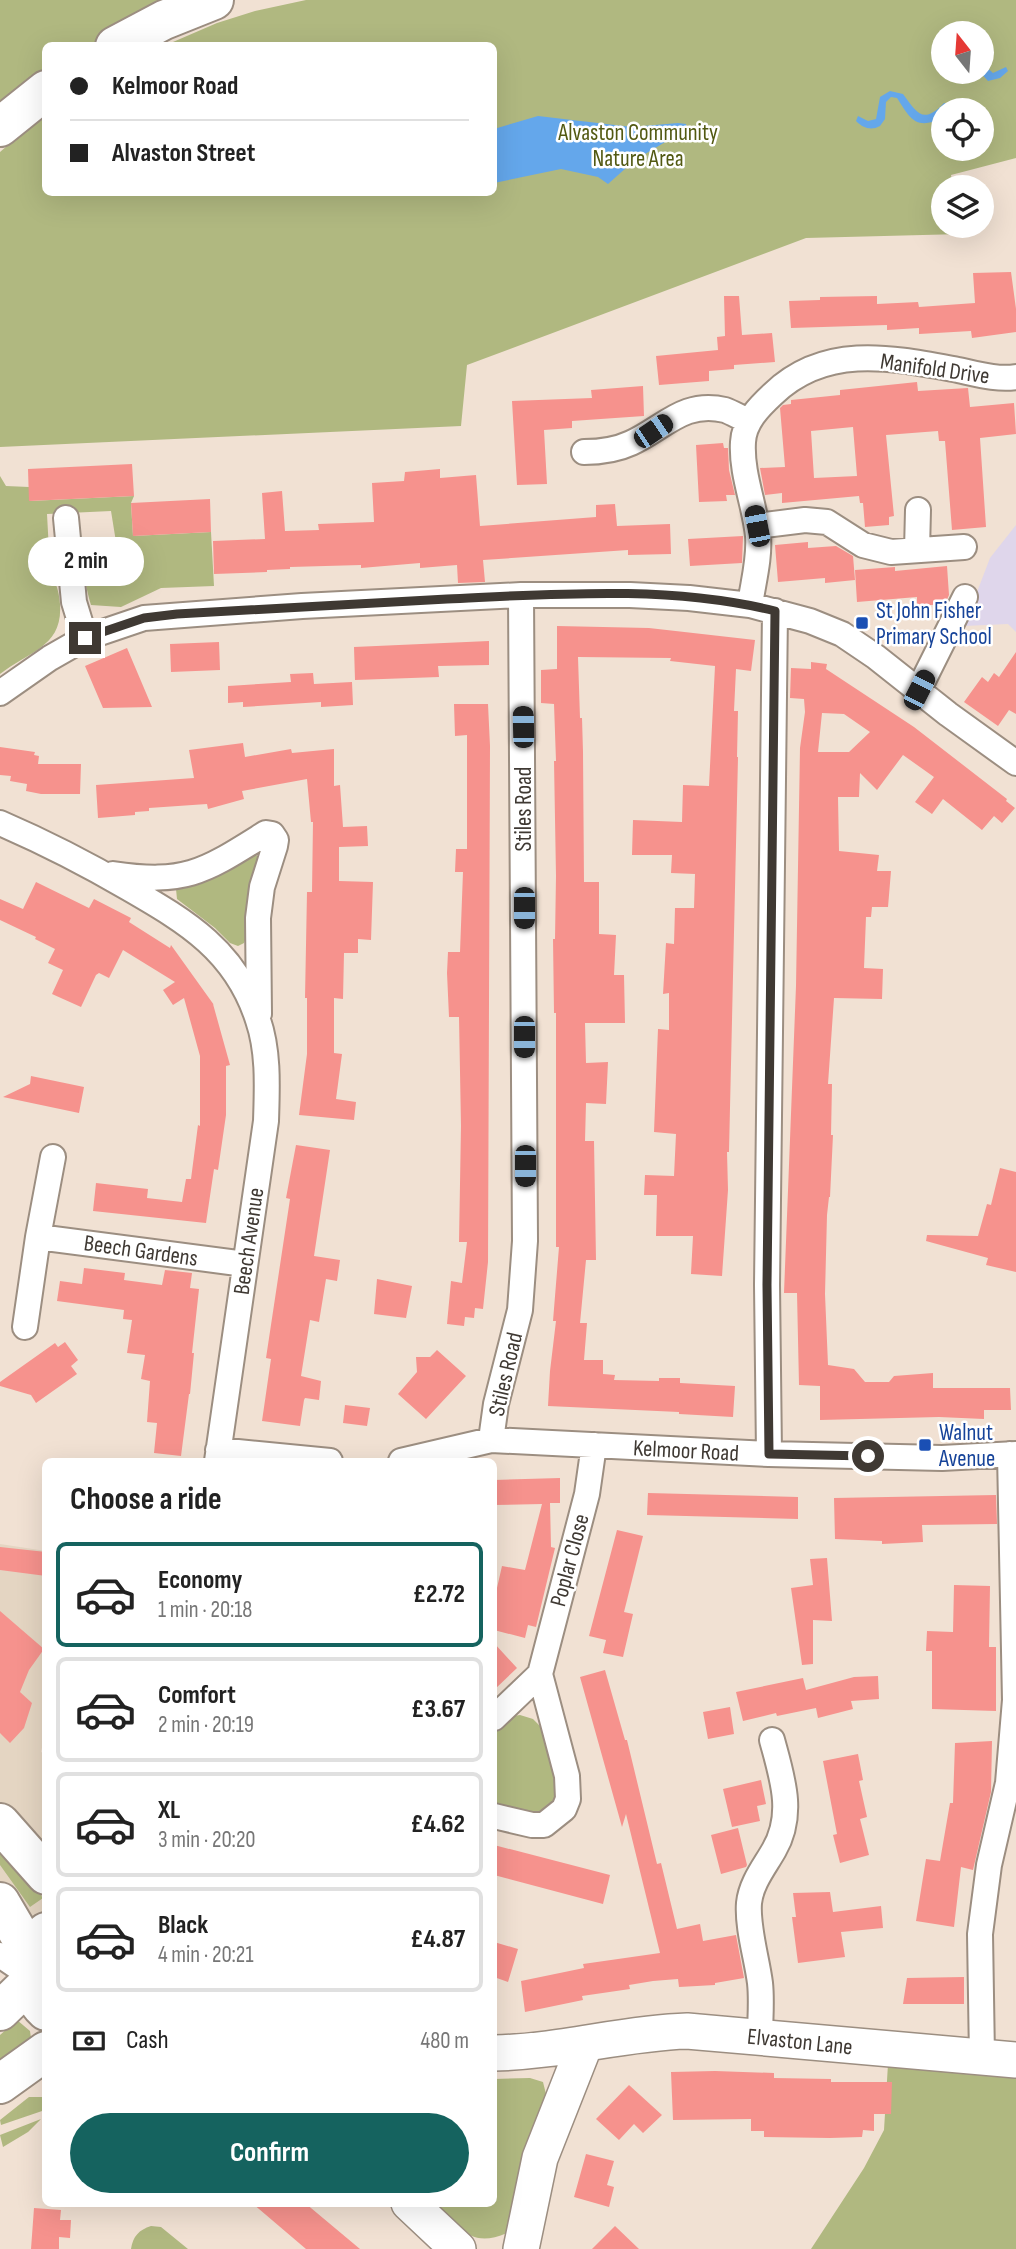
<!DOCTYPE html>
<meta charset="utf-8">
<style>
body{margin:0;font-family:"Sofia Sans Condensed",sans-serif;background:#f6f6f6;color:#222;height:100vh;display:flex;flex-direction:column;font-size:26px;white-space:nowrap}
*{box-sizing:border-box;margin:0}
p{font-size:23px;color:#767676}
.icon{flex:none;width:38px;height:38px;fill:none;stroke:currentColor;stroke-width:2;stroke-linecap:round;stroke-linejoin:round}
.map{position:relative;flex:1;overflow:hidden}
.panel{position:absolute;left:42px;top:1458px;width:455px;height:749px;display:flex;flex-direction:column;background:#fff;border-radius:10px;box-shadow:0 7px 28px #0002}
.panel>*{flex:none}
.guide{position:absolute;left:42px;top:42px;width:455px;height:154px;border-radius:10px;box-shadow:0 7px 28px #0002;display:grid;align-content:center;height:154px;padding:0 28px;background:#fff}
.needle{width:46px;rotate:343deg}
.tools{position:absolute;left:931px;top:21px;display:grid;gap:14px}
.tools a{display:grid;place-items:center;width:63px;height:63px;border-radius:50%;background:#fff;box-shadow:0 7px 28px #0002;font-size:35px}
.end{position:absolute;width:32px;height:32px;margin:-16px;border:9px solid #3f3933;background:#fff;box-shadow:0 0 0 4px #fff}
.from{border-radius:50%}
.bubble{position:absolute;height:49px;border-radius:24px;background:#fff;box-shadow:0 7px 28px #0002;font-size:23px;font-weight:700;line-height:49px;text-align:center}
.car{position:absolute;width:21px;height:42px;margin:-21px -10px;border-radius:9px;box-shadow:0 0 5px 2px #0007;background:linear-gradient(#222 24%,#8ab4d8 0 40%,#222 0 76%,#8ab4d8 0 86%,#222 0)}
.guide b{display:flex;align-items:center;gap:24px;height:66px;font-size:26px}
.guide b+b{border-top:2px solid #e0e0e0}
.guide i{width:18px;height:18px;background:#222}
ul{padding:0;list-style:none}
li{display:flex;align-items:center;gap:21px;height:105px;margin:0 14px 10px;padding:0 14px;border:4px solid #e0e0e0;border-radius:10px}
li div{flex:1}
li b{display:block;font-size:26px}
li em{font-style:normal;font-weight:700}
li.current{border-color:#15635f}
li>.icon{width:63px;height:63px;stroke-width:1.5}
h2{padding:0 28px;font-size:32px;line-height:84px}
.pay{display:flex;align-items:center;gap:18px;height:77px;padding:0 28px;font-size:26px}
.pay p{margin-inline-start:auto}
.primary-button{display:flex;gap:14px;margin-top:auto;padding:14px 28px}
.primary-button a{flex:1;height:80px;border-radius:42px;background:#15635f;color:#fff;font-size:28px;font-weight:700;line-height:80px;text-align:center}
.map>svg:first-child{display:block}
.commercial{fill:#e4d5c2}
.education{fill:#dfd6eb}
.green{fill:#b0b880;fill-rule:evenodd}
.water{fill:#64a7eb}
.building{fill:#f6928d;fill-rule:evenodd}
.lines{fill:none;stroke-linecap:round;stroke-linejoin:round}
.street-casing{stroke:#9c8e81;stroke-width:28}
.secondary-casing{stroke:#9c8e81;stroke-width:38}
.highway-casing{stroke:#9c8e81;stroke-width:42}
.street{stroke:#fff;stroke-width:24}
.secondary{stroke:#fff;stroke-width:35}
.highway{stroke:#fff;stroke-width:38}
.route{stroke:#3f3933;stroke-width:9}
.transit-dot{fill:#1a4fb4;stroke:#fff;stroke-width:2.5}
.labels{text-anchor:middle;stroke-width:5;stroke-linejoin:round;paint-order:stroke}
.park-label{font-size:23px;fill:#525912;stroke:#fff}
.street-label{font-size:23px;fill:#3f3933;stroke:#fff}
.transit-label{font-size:23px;fill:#164399;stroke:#fff;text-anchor:start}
</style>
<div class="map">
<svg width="1016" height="2249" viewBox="0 0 1016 2249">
<rect width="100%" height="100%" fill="#f1e1d3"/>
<path class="commercial" d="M0 1544 46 1551V1731L41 1752 46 1754 45 1914 0 1947Z"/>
<path class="education" d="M1016 525V632L1008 624 964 626 990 558Z"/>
<path class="green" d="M0 0H190L92 45 46 46 45 73 0 107Z
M306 0H1016V158L951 175 953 187H943V226H960L962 234 806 238 467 365 461 426 0 447V152L45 113 46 192H494V46L166 45 217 23 255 11ZM943 33H982V72H943ZM943 110H982V149H943Z
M0 476 6 486 29 487 30 501 134 496 131 503 133 536 211 532 214 586 161 588 121 607 91 605C86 587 79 562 90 546L116 542 111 511 47 514 49 551 46 555 35 556 34 566 47 567C55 579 59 590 60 604 63 647 29 651 0 674Z
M252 853 258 856 260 866 247 936 244 943 238 946 230 943 215 928 177 899 176 889 184 883Z
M520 1715 533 1719 543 1729 558 1786V1796L553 1807 536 1816 494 1807V1730L507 1717Z
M0 1842 43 1898 30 1907 0 1865Z
M17 2020 30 2031 31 2038 0 2059V2035Z
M888 2064H1016V2249H811L864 2168 884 2130Z
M530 2078 543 2082 546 2094 543 2111 507 2233C470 2249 459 2227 435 2203H494V2079Z
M29 2097H45V2110L1 2125 0 2120Z
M41 2119 28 2132 3 2147 0 2135Z
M151 2226 161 2227 188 2249H131C133 2236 139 2230 151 2226Z"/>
<path class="water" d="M982 63 993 73 1006 67 1008 71 1000 78 988 81 980 72H982Z
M890 91 903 94C917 113 923 125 944 103L950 104V108L954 110H943V118C916 130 911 120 897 98L891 97 886 102 885 119 880 126C871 131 863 128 856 121L858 116 868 121 876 119 880 97Z
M538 116 632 127 678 123 686 124 687 129 635 160 608 184 598 177 561 169 494 183V129Z"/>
<path class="building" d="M1011 272 1016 309V332L972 338 971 331 919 334V328L887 330V325L791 328 789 301 820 300V297L877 296V304L918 302 919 307 975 303 973 273Z
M724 296H739L742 335 772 333 775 362 734 365V369L709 371V381L659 385 656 356 718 350 717 337 725 336Z
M917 382 918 391 968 388 970 407 1014 403 1016 434 980 438 986 527 952 530 945 441H939L938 431 886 435 894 516 889 517V525L865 527 863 503H860L859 496 782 503V493L765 495 760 468 785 467 780 408 783 405 791 404V400L840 395V390ZM853 427 857 476 814 478 811 431Z
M643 386 644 416 572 421V428L544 430 547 484 517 485 512 401 592 398 591 390Z
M723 443 724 448H728L729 470 735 495H726L727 501 699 502 696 445Z
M132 464 134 496 29 501 28 469Z
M440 469V478L476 475 480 526 596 517V505L615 504 617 526 670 524 671 554 628 555V550L483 560 485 582 458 583 457 565 420 568V563L361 568V565L290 567V569L267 570V572L214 574 213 541 265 539 262 493 282 491 285 531 319 530 318 524 374 522 372 483 404 481 405 472Z
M210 499 211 532 133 536 131 503Z
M743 536 742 563 690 566 688 539Z
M808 542V548L836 546 853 556 855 580 825 583V578L778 582 775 545Z
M947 566 949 595 945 604 917 606V597L857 602 855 570 895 567V571Z
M557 626 649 628 755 640 751 671 736 669 734 711H738L737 757H738L729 1152H727L728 1190 722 1276 691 1274 693 1236H656L657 1195H644L645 1175 674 1176 676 1134 654 1132 658 1029 669 1030V993L663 994 666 943 674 944 675 908H694L695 874 671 873 672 855H632L633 820 682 822 683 785 709 786 715 666 670 661 671 658 578 657 580 718H582L583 752 584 882H599V934L616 935 614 975H624L625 1023H585L586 1063 608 1062 606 1104 586 1103 585 1141H594L596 1260H586L580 1323H587L584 1360H603V1374L615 1375 614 1380 659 1381V1378H680V1383L735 1386 733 1417 679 1414V1412L548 1406 550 1371 556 1321H553L559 1247H556V1013H554L553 939H555L556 876 554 761H556L554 704 541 703V670L557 669Z
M489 641V665L438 666 439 677 355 680 354 647Z
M219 642 220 670 171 672 170 644Z
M127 648 152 707 103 708 85 666Z
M1016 652V714L1009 710 998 726 964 702 982 677 988 682 994 673 999 677Z
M811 662 827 664 826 669 914 727 1007 799 1006 801 1015 808 1002 823 994 816 982 830 943 799 932 814 915 802 934 777 903 755 877 790 860 773 859 797H838L839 851 879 855 877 871H891L888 907H872L871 917H866L864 968 883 969 882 999 834 998 828 1084H832L831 1135H833L830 1197H829L827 1215 825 1294 828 1365 854 1369 865 1382H889L894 1376 933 1373V1388H1010L1011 1410H984V1419L939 1417 820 1420V1386L799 1385 797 1293H784L796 986 800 748 805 712 804 699 790 698 791 668 811 669ZM822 713 844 714 870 732 849 752H818Z
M313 673 314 684 352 682 353 705 321 707V702L243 707V702L228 703V686L291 682 290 674Z
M454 704H488L490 746 488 1262 483 1309 475 1308 474 1318 465 1317 464 1326 447 1324 451 1281 462 1283 467 1242H459L461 1126 459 1017H449L447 973 448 952H460L463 872H455L456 849H467V735L455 736Z
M243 743 245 757 291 749 292 753 334 749V786L340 785 343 827 367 826 368 846 339 847V881L373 882 371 940 358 939V953H344L343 999 334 998V1053L342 1054 336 1099 356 1102 354 1120 299 1115 307 1054V998H305L307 892H312L313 822H311L307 779 242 791 244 799 208 809 207 804 149 808V811L135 812V815L98 818 96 785 194 778 189 750Z
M0 747 35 752 34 755 39 756 38 764H81L80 794H41L26 791 27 784 10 781 11 776 0 775Z
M36 882 89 908 94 899 131 918 129 922 170 948 171 945 214 1005 213 1004 230 1065 226 1066V1115L218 1170 214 1169 206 1223 93 1211 96 1183 148 1189 147 1198 182 1202 186 1179H191L198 1125 200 1126V1056L184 998 173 1005 163 990 175 982 123 950 109 978 99 973 96 975 81 1007 52 994 63 970 48 963 55 949 35 939 36 937 0 920V899L23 909Z
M31 1076 84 1087 79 1113 3 1097 30 1084Z
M296 1145 330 1150 314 1256 340 1260 337 1281 326 1279 319 1322 310 1320 301 1376 321 1381 319 1400 305 1398 304 1400 300 1426 262 1421 271 1359 266 1358 290 1199 286 1198Z
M1000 1168 1016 1172V1272L986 1265 988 1258 926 1241 927 1235 978 1236 987 1204 991 1205Z
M84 1268 125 1273 124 1280 162 1285 165 1270 192 1273 190 1288 199 1289 192 1353H194L190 1394H189L181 1456 154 1453 157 1423 147 1422 150 1381 141 1379 145 1355 127 1353 132 1320 123 1319 124 1310 57 1301 60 1281 82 1284Z
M377 1279 412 1286 406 1318 374 1314Z
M65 1342 78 1360 71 1366 77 1374 36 1403 31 1395 0 1386V1382L55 1343 58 1347Z
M437 1350 466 1376 426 1419 398 1394 417 1372 416 1357H430Z
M345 1405 370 1408 367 1426 343 1423Z
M560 1478V1503H550L551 1547 555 1548 536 1627 528 1625 525 1638 494 1630V1601L502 1566 525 1570 542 1504 494 1505V1480Z
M648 1493 798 1497V1519L647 1515Z
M996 1495 997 1524 922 1525 923 1542 882 1544V1541L835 1539 834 1498Z
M617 1530 643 1536 624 1612 633 1614 623 1657 603 1653 606 1640 589 1636Z
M0 1547 46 1552V1576L0 1570Z
M827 1558 832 1621 813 1620V1664L802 1665 791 1588 813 1585 810 1559Z
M954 1585 990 1586 989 1647H996V1711L932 1709V1651H926L927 1631 953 1632Z
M0 1611 44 1649 29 1670 20 1692 32 1703 24 1728 10 1743 0 1733Z
M494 1643 517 1668 494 1690Z
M605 1670 625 1740H627L657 1864 661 1863 677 1929 700 1924 703 1941 736 1935 744 1978 715 1983V1985L679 1987 678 1979 653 1981 629 1985 630 1989 582 1996 583 2000 525 2012 521 1981 584 1968 583 1964 660 1953 626 1814 622 1827 580 1677Z
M878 1676 879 1699 851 1701 853 1709 818 1718 816 1708 777 1716 776 1713 743 1721 736 1692 803 1678 806 1690 854 1677Z
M730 1707 734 1734 708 1739 703 1712Z
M992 1741 991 1792 973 1870 961 1867 954 1927 916 1921 926 1859 940 1861 950 1803H953L955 1743Z
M858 1754 863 1780 859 1781 867 1817 860 1819 869 1855 840 1863 833 1835 837 1834 823 1761Z
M761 1780 766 1804 757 1806 760 1821 732 1827 723 1789Z
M738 1828 747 1865 746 1867 721 1874 711 1835Z
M494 1845 610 1875 603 1904 494 1875Z
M830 1892 833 1912 881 1906 883 1928 841 1932 845 1957 798 1963 792 1917H796L793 1893Z
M494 1942 518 1949 508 1982 494 1977Z
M964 1977V2004H903L907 1978Z
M715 2071 774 2073V2078L831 2079V2082H892L891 2114H874V2131L863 2130 862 2137 830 2138 764 2137V2131H751V2119L673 2120 671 2072Z
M629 2085 662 2115 643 2133 634 2124 619 2140 596 2119Z
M586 2154 614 2161 607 2185 614 2187 609 2207 574 2197Z
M252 2203H305L360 2249H306Z
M34 2208 61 2210 60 2220H71L70 2238 59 2237V2249H31Z
M615 2226 639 2249H592Z"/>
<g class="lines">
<g class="street-casing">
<path id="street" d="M584 452C600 452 616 450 631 443 664 428 684 400 725 410 733 413 741 418 749 421
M66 518 74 602 85 638
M757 526 805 520 827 522 863 545 891 552 964 547
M917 550 918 510
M750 605C753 583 760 558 758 536 755 505 741 474 743 442 744 422 759 407 773 394 826 343 893 358 958 370 977 374 998 380 1016 377
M919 689 965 597
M0 693 50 658 85 638 144 618 302 606 521 595H630L689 598 750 605 810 621 842 634 876 657 948 714 1016 763
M0 823C44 842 87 864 128 888 187 922 236 951 258 1020 269 1052 267 1088 266 1121L217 1461
M113 874C187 885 205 871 266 833L272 834 276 840 275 846 262 887 258 918 259 1014
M38 1237 53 1157
M25 1327 38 1237 245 1264
M491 1440 496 1404 520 1310 525 1241 521 595
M218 1450 330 1461
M769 1454 767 1285 775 611
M401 1461 491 1440 769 1454 942 1458 1016 1454
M494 1718 540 1674
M494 1816 532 1825H544L564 1809 568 1799 567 1776 540 1674 587 1494 594 1445
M0 1955 28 1974
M760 2037C760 2020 762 2001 760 1983 757 1959 747 1927 749 1903 751 1883 765 1866 774 1850 795 1814 782 1777 772 1740
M982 2057 980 1934 989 1865 1008 1783 1015 1700 1010 1454"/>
</g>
<g class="secondary-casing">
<path id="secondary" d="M494 2053C559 2052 622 2033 687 2031L1016 2060
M409 2203 458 2249
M521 2249 540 2158 585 2044"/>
</g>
<g class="highway-casing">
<path id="highway" d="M115 46 164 20 214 0
M0 127 46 90
M0 1823 46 1875
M0 1902 30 1953
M46 1932C24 1953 22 1989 46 2011
M0 2011 30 1982
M0 2084 46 2051"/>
</g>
<use href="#street" class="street"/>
<use href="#secondary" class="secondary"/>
<use href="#highway" class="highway"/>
</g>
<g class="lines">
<path class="route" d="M85 638 144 618 177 614C267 609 357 604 447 599 555 594 669 585 775 611L767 1285 769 1454 868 1456"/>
</g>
<g class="transit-dot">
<rect x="855" y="616" width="14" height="14" rx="3.5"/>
<rect x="918" y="1438" width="14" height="14" rx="3.5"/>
</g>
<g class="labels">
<g class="park-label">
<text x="638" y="140">Alvaston Community<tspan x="638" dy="26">Nature Area</tspan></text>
</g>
<g class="street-label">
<text transform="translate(935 368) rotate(8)" y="8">Manifold Drive</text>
<text transform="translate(523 809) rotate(-90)" y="8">Stiles Road</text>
<text transform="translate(248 1241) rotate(-82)" y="8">Beech Avenue</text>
<text transform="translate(141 1250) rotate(8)" y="8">Beech Gardens</text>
<text transform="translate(505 1374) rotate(-77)" y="8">Stiles Road</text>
<text transform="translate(686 1450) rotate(3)" y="8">Kelmoor Road</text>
<text transform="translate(569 1560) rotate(-75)" y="8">Poplar Close</text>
<text transform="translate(800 2041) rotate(6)" y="8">Elvaston Lane</text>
</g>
<g class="transit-label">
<text x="876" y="618">St John Fisher<tspan x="876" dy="26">Primary School</tspan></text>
<text x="939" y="1440">Walnut<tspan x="939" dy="26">Avenue</tspan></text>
</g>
</g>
</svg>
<div class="tools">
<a><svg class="needle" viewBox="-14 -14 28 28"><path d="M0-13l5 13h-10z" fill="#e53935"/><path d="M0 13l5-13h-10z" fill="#767676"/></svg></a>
<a><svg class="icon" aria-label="locate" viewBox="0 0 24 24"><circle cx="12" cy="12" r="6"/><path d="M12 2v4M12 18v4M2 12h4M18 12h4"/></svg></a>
<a><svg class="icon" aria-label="layers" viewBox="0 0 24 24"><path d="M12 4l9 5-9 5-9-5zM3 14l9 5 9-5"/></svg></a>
</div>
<i class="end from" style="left:868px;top:1456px"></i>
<i class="end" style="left:85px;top:638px"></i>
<div class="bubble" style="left:28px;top:537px;width:116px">2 min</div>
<i class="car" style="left:653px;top:431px;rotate:56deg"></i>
<i class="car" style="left:757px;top:526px;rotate:349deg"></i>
<i class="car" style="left:919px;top:690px;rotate:27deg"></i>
<i class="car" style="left:523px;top:727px;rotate:359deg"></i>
<i class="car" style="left:524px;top:908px;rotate:180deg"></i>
<i class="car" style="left:524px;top:1037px;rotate:180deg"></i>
<i class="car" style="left:525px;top:1166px;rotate:180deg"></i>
<div class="guide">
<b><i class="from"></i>Kelmoor Road</b>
<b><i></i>Alvaston Street</b>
</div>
<section class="panel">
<h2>Choose a ride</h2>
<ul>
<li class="current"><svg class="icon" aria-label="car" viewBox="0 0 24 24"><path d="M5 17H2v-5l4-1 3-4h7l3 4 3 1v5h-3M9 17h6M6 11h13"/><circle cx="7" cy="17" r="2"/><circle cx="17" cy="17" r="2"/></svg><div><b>Economy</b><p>1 min · 20:18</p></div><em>£2.72</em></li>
<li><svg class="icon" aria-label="car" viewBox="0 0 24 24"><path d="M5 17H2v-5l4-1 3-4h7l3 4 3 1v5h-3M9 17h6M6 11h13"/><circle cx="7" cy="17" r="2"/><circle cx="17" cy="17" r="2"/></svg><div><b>Comfort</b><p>2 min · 20:19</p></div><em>£3.67</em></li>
<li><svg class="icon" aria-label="car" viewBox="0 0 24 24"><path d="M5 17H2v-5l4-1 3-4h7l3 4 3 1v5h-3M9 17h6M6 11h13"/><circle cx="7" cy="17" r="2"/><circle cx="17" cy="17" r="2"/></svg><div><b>XL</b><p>3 min · 20:20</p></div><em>£4.62</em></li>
<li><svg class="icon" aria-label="car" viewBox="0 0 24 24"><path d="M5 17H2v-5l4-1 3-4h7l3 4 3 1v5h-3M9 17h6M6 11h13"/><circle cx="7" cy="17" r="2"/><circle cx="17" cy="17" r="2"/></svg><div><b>Black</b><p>4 min · 20:21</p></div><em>£4.87</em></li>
</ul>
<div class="pay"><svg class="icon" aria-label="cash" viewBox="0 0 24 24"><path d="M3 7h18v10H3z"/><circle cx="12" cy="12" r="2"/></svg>Cash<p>480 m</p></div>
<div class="primary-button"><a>Confirm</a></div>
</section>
</div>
